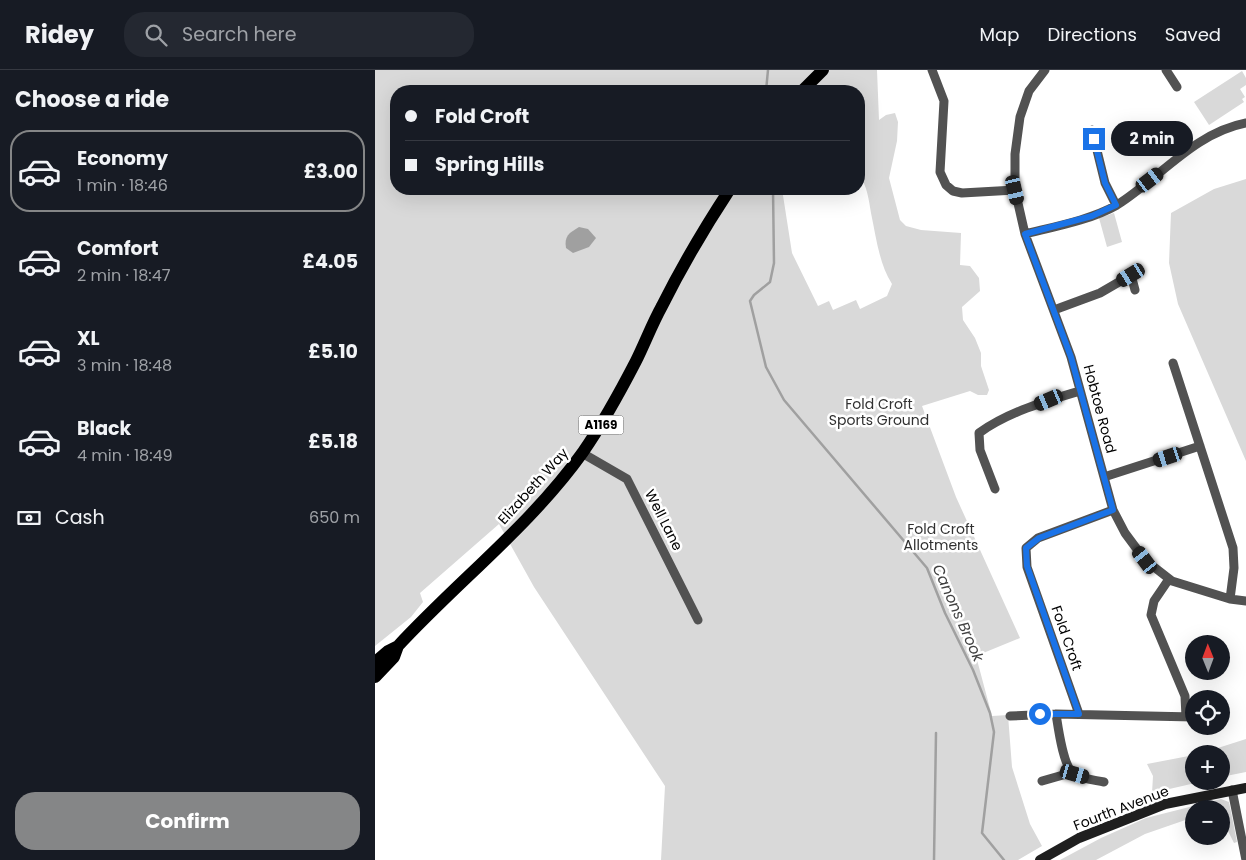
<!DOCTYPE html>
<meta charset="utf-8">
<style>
body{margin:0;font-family:Poppins,sans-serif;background:#242831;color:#f1f3f6;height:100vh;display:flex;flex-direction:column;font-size:19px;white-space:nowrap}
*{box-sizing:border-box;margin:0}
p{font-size:16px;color:#9ea1a6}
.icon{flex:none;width:28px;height:28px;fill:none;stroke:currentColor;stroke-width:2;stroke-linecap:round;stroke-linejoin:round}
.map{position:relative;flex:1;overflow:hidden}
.panel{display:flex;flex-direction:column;background:#171b24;width:375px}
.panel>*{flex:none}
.hud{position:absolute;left:15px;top:15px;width:475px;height:110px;border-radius:20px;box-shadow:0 5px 20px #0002;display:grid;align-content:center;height:110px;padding:0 15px;background:#171b24}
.needle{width:32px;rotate:359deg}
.tools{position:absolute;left:810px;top:565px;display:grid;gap:10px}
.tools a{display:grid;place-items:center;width:45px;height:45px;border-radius:50%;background:#171b24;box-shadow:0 5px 20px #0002;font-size:25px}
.end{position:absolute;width:22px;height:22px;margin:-11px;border:6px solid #1a73e8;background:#fff;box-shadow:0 0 0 2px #fff}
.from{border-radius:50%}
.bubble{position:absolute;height:35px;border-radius:18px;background:#171b24;box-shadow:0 5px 20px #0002;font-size:16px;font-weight:700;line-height:35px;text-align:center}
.car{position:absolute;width:15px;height:30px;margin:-15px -8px;border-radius:6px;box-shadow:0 0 4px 1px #0007;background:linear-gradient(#222 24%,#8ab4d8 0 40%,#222 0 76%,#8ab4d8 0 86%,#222 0)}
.hud b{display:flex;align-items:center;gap:18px;height:48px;font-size:19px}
.hud b+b{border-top:1px solid #363941}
.hud i{width:12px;height:12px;background:#f1f3f6}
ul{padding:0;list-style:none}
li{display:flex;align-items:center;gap:15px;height:82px;margin:0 10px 8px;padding:0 5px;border:2px solid transparent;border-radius:20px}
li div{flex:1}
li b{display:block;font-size:19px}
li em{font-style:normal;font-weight:700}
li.selected{border-color:#858687}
li>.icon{width:45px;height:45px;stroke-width:1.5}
h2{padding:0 15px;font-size:22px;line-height:60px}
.pay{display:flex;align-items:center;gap:12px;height:55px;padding:0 15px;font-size:19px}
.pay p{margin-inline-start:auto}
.primary-button{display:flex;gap:10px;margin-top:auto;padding:10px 15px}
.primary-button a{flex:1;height:58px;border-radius:20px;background:#858687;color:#fff;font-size:20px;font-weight:700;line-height:58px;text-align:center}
header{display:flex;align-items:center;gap:30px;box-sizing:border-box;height:70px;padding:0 25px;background:#171b24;border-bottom:1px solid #363941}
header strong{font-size:24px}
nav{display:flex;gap:28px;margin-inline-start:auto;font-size:18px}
.search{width:350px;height:45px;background:#242831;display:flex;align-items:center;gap:12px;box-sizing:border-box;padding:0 18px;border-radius:20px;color:#9ea1a6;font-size:19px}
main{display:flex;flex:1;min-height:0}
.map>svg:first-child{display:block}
.green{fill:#d9d9d9;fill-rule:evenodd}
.water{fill:#a0a0a0}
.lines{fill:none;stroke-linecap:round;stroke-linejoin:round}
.stream{stroke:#a0a0a0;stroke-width:2.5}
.street{stroke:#525252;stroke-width:9}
.secondary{stroke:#1f1f1f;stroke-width:10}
.primary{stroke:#000;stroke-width:12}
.route{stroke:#1a73e8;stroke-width:6}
.labels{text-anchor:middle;stroke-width:5;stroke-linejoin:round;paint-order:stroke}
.shield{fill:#fff;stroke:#4c4c4c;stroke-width:1}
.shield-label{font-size:12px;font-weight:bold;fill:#000}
.park-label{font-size:14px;fill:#303030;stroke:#fff}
.street-label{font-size:14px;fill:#000;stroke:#fff}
.water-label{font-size:15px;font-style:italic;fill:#414141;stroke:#fff}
</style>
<header>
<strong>Ridey</strong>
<div class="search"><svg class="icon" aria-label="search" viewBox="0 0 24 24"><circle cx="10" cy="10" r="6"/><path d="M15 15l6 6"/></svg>Search here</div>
<nav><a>Map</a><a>Directions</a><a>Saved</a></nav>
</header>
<main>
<section class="panel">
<h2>Choose a ride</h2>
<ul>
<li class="selected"><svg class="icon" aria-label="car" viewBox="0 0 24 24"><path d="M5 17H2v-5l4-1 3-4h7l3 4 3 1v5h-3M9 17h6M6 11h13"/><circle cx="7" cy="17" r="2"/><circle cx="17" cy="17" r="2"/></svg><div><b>Economy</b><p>1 min · 18:46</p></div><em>£3.00</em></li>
<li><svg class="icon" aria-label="car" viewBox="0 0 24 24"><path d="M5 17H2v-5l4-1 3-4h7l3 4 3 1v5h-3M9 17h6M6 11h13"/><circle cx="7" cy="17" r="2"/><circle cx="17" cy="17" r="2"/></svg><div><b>Comfort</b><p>2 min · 18:47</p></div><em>£4.05</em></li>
<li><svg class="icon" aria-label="car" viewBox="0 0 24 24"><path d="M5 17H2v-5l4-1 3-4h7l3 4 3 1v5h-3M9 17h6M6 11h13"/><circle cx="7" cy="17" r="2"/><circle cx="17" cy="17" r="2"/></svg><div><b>XL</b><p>3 min · 18:48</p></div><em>£5.10</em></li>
<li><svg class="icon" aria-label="car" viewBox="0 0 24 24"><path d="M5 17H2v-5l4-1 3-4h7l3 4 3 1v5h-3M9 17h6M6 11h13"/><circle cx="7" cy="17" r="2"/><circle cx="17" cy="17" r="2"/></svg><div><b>Black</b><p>4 min · 18:49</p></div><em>£5.18</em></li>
</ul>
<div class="pay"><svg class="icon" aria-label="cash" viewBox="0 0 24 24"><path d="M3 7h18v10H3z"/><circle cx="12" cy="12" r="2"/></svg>Cash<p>650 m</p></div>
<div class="primary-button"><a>Confirm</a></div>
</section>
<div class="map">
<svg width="871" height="790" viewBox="0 0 871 790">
<rect width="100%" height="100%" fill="#fff"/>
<path class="green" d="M0 0H502L504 50 511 45 520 43 523 52 522 71 514 108 525 150 531 156 546 160 586 163 585 195 595 196 604 208 605 221 587 237 588 250 600 268 606 283V296L614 320 612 325H603L595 321 547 336 581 427 645 568 601 586 617 646 633 645 637 697 655 754 667 776 643 790H286L290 716 159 517 124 454 45 523 48 532 36 547 0 576ZM21 21H484V106C492 114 494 131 496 143 501 166 504 194 517 214L512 226 485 239 481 230 458 240 454 231 443 236 417 183 407 119H21Z
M867 1 871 8V15L865 19 870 27 867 29 869 32 834 55 819 32Z
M871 109V391L803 234 794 193 796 143 839 119Z
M739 143 747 172 732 177 724 148Z
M871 669V702L846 707V684H824Z
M819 685V711H829L777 723 778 706 772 694Z
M846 729 854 732 862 772 859 773 846 747V739H819V747L770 764 721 790H685L726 768 771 748Z"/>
<path class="water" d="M204 157 213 159 221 168 214 177 198 183 191 178C189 166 194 163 204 157Z"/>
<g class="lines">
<path class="stream" d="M391 21 393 0
M398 119 399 193 395 212 379 225 375 231 391 297 409 330 552 498 570 543 598 600 615 643 619 662 607 763 629 790
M559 790 561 663"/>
<path class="street" d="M557 0 569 31 565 102 571 115 578 121 587 123 640 120
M670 0 654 21 645 47 640 84V120L650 164 696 287 738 440 750 463 770 490 797 511 855 529 871 531
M791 0 802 17
M717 60 730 113 741 135
M650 164C678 157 716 150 742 135 785 108 819 63 871 53
M679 240 725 223 756 205 760 220
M798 293 858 478 859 498 855 529
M207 383 252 409 323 550
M729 407 825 376
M620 419 605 380 604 363C633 342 671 331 705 321
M794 509 779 531 776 545 810 626 811 647
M681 644C683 656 688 697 699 704 707 709 720 710 729 712
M704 644 652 497 651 478 663 468 738 440
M635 646 681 644 819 647
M667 711 688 705 695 701
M857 720 871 790"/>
<path class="secondary" d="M665 790 704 768 790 734 871 718"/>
<path class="primary" d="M427 21 448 0
M0 592 13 581 23 576C83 511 156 455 208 382 228 353 245 322 261 291 270 273 277 254 287 236 307 196 330 157 355 119
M0 607 19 587 23 576"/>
</g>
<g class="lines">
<path class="route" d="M665 644H704L652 496 651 478 664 468 738 440 696 287 650 164 717 146 741 135 730 113 719 69"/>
</g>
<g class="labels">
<rect class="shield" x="203.5" y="345.5" width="45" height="19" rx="4"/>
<g class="shield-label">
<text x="226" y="359">A1169</text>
</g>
<g class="park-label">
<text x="504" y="339">Fold Croft<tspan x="504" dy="16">Sports Ground</tspan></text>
<text x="566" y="464">Fold Croft<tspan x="566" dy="16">Allotments</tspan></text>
</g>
<g class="street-label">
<text transform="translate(725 339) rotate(75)" y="5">Hobtoe Road</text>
<text transform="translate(158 416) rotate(-48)" y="5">Elizabeth Way</text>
<text transform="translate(289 450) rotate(63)" y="5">Well Lane</text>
<text transform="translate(692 568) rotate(71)" y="5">Fold Croft</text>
<text transform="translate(746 738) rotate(-21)" y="5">Fourth Avenue</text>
</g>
<g class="water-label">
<text transform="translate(583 543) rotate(66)" y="5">Canons Brook</text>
</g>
</g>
</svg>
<div class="tools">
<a><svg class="needle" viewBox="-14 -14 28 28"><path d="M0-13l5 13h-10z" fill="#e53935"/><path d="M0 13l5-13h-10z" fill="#9ea1a6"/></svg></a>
<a><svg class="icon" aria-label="locate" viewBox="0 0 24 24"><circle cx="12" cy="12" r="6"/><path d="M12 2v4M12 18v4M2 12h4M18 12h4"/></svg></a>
<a>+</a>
<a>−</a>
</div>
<i class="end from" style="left:665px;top:644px"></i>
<i class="end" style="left:719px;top:69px"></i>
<div class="bubble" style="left:736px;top:51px;width:82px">2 min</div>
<i class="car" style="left:775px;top:110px;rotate:53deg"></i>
<i class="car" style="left:640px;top:120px;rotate:167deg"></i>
<i class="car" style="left:756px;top:205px;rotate:239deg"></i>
<i class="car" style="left:674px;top:330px;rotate:247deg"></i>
<i class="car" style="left:793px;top:387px;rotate:252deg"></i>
<i class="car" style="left:770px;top:490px;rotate:323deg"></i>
<i class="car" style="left:700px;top:704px;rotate:106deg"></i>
<div class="hud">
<b><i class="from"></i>Fold Croft</b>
<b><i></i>Spring Hills</b>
</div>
</div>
</main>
